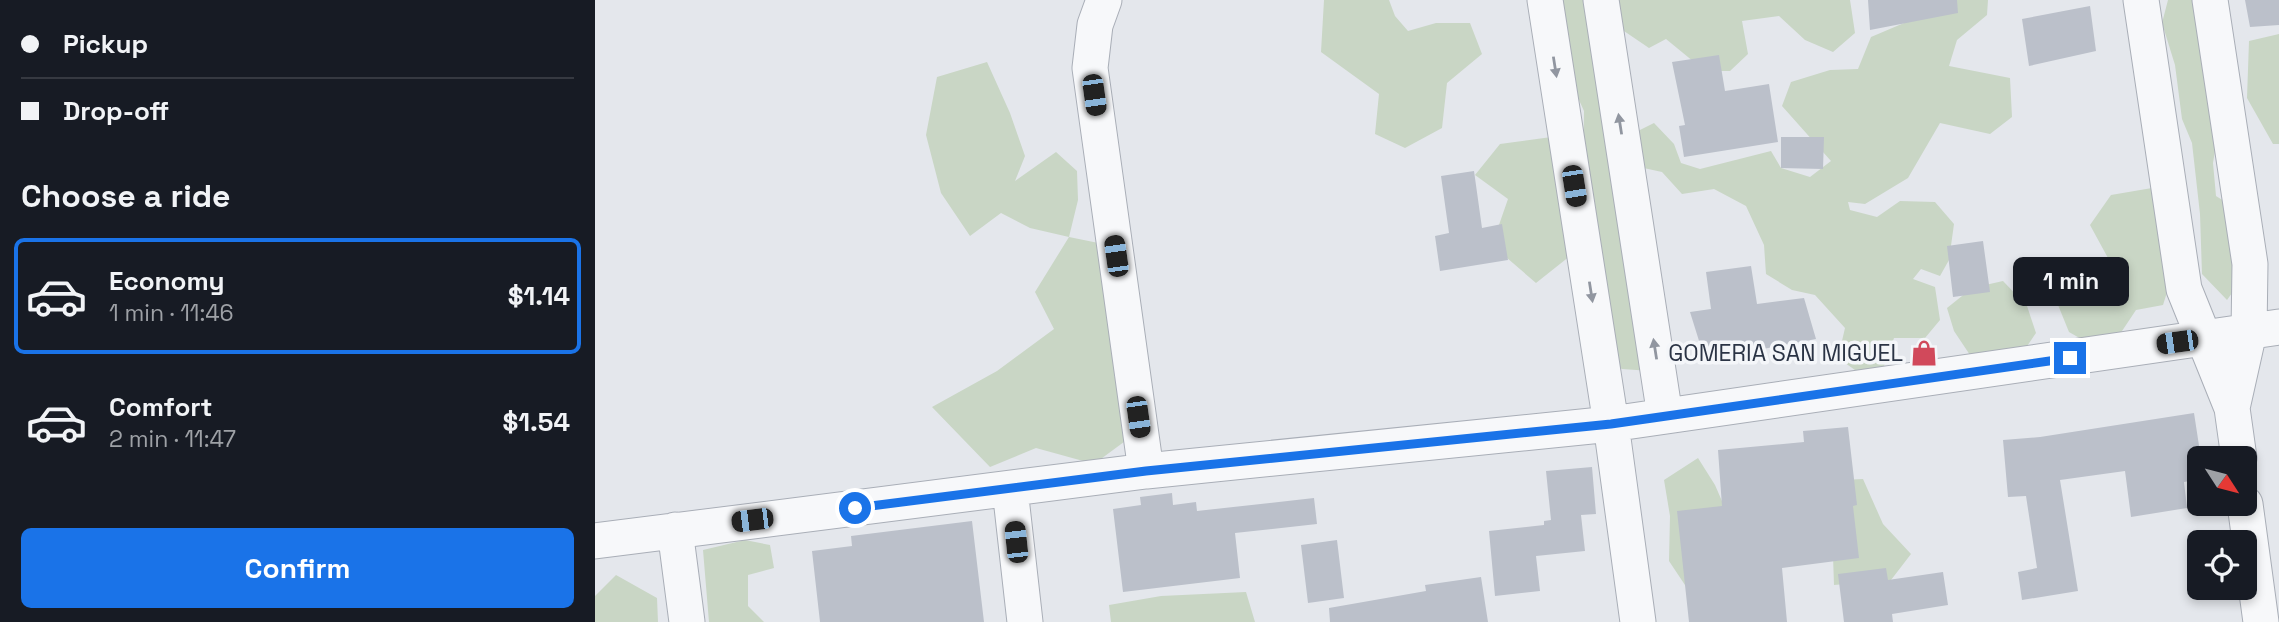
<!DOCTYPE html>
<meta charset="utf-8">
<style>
body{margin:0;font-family:"Space Grotesk",sans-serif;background:#242831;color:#f1f3f6;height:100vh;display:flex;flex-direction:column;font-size:26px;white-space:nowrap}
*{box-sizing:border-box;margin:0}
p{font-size:23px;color:#9ea1a6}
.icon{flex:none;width:38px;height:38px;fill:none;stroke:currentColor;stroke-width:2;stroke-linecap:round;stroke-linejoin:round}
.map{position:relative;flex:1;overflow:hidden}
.panel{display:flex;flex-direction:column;background:#171b24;width:595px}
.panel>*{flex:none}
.top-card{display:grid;align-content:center;height:154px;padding:0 21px;background:#171b24}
.needle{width:46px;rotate:126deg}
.tools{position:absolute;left:1592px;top:446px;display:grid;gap:14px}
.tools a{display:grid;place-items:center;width:70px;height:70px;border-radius:10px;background:#171b24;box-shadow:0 4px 10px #0003;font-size:35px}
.end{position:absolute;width:32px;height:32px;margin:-16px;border:9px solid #1a73e8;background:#fff;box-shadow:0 0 0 4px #fff}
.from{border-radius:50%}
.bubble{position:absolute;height:49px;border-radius:10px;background:#171b24;box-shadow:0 4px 10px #0003;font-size:23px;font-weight:700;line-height:49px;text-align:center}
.car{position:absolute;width:21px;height:42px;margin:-21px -10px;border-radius:9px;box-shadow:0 0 5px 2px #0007;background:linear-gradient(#222 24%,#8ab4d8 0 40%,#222 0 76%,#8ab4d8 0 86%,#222 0)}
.top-card b{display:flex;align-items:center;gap:24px;height:66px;font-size:26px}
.top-card b+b{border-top:2px solid #363941}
.top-card i{width:18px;height:18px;background:#f1f3f6}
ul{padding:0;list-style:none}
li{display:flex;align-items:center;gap:21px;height:116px;margin:0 14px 10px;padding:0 7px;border:4px solid transparent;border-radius:10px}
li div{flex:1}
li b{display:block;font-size:26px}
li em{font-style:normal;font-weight:700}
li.active{border-color:#1a73e8}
li>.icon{width:63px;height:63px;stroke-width:1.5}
h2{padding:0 21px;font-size:32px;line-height:84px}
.cta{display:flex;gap:14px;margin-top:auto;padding:14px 21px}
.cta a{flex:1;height:80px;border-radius:10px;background:#1a73e8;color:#fff;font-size:28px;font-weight:700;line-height:80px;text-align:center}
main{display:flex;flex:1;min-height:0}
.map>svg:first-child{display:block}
.green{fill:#c9d6c5}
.building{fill:#bbc0ca}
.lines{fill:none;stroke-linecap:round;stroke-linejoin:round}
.minor-casing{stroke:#a9aeb7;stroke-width:37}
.minor{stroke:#f7f8fa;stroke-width:35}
.oneway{fill:#9196a0}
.route{stroke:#1a73e8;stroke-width:9}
.labels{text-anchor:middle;stroke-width:7;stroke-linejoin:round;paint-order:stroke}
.poi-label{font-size:23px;fill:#2b3445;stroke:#f4f6f9;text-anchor:end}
</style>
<main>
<section class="panel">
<div class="top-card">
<b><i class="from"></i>Pickup</b>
<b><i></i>Drop-off</b>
</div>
<h2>Choose a ride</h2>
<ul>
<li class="active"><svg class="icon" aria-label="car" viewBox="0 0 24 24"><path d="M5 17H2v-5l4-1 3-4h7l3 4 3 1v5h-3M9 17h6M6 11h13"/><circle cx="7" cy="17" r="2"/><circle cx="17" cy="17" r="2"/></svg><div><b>Economy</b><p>1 min · 11:46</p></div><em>$1.14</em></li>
<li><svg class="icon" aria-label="car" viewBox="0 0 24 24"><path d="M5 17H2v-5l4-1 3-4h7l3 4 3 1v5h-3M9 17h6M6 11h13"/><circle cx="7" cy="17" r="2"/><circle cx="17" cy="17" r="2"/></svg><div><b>Comfort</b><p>2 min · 11:47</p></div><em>$1.54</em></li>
</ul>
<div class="cta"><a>Confirm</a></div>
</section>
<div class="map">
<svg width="1684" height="622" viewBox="0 0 1684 622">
<rect width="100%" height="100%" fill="#e4e7ec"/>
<path class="green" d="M729 0H794L800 16 813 31 841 23H875L887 54 852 83 847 128 810 148 780 134 784 94 726 52Z
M959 0H1255L1260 33 1238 52 1210 40 1184 16 1147 21 1153 54 1135 71H1110L1071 39 1054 48 1026 29 1056 371 1027 369 1005 357 988 194 989 111 970 69Z
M1316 0H1393L1392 15 1362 40 1354 66 1415 78 1417 117 1395 134 1345 123 1313 178 1270 204 1253 202 1255 210 1282 217 1305 201 1340 202 1359 224 1354 260 1345 276 1326 269 1318 279 1340 287 1345 320 1330 338H1299L1288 369 1260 370 1243 358 1250 328 1220 295 1197 290 1171 274 1169 245 1151 206 1119 189 1087 194 1067 172 1044 167 1041 132 1059 123 1079 144 1086 163 1105 169 1176 151 1186 168 1215 177 1236 161 1187 106 1196 82 1235 70 1263 69 1276 37 1309 23Z
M1573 0H1609L1622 139 1618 163 1621 196 1640 208 1647 279 1632 300 1607 274 1605 214 1597 143 1587 119 1580 65 1567 23Z
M1684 34V144H1678L1652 98 1654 41Z
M392 62 415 113 430 156 420 181 461 152 482 171 483 200 474 237 523 247 536 322 519 376 552 425 499 464 441 448 395 467 337 407 402 371 459 329 440 292 474 237 435 228 406 213 375 236 346 193 331 135 342 77Z
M971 135 975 256 941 283 897 245 913 199 880 175 905 144Z
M1557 188 1574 286 1568 305 1541 310 1525 334 1495 344 1474 332 1461 300 1489 265 1513 258 1495 225 1516 195Z
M1408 281 1432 306 1441 333 1421 362 1383 367 1359 331 1352 308 1377 288Z
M1103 458 1120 485 1133 515 1090 585 1074 561 1075 516 1069 480Z
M1268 479 1288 524 1316 554 1296 580 1239 585 1237 527 1247 480Z
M150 540 175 545 179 568 153 575V606L169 622H114L108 550Z
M21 575 62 598 63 622H0V596Z
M651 592 660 622H516L514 605 566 596Z"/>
<path class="building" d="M1273 0H1362L1363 13 1275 30Z
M1650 0H1684V25L1655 27Z
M1495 6 1501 51 1434 66 1427 19Z
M1124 55 1130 91 1174 84 1183 142 1089 157 1084 126 1090 125 1077 62Z
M1186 137H1229L1228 169 1186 168Z
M879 171 887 228 907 224 913 260 845 271 840 236 854 233 846 176Z
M1388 241 1395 292 1358 297 1352 246Z
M1156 266 1162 304 1209 298 1221 339 1110 360 1095 312 1116 309 1111 272Z
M1599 413 1605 452V479L1589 482 1592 508 1536 517 1530 471 1465 480 1483 591 1427 600 1423 572 1442 568 1431 496 1413 497 1408 440 1445 437Z
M1253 427 1262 505 1258 506 1264 558 1187 568 1192 622H1094L1082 511 1127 506 1123 450 1209 442 1208 431Z
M997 467 1001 514 986 515 990 551 941 556 945 591 900 596 894 531 949 525V521L956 520 951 471Z
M577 493 578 505 601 502 602 511 719 498 722 524 640 533 645 578 528 592 518 509 546 505 545 497Z
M377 521 389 622H225L217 551 257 546 256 536Z
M742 540 749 598 713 603 706 545Z
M1291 568 1293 580 1348 572 1353 605 1297 614 1298 622H1249L1243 574Z
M886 577 893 622H735L734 608 831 591 830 585Z"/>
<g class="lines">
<g class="minor-casing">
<path id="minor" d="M509 0 500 25 495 68 551 471
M950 0 1016 424 1043 622
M1006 0 1070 416
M1546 0 1589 289 1637 408 1644 458
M1615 0 1655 264 1654 332 1637 408
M415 489 430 622
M1650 504 1666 622
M80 530 92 622
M0 541 551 471 1016 424 1684 327"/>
</g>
<use href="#minor" class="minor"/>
</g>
<defs><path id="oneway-solid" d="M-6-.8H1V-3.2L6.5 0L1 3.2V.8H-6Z" transform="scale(1.75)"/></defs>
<g class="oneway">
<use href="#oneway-solid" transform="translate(960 67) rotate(81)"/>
<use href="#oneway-solid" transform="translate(1025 124) rotate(-99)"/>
<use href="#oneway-solid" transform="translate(996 292) rotate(81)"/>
<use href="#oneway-solid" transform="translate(1060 349) rotate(-99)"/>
</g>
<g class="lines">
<path class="route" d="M260 508 551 471 1016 424 1475 358"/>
</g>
<defs>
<g id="shop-bare" transform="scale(2.1)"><path d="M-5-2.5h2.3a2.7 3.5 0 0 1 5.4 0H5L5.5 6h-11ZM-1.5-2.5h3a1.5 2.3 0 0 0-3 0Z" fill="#d1495b" stroke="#f4f6f9" stroke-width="2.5" paint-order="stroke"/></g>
</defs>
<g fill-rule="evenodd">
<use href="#shop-bare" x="1329" y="353"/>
</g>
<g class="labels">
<g class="poi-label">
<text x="1308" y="361">GOMERIA SAN MIGUEL</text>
</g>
</g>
</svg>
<div class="tools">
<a><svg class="needle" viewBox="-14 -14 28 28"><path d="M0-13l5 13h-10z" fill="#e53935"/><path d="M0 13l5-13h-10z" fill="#9ea1a6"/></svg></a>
<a><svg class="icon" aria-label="locate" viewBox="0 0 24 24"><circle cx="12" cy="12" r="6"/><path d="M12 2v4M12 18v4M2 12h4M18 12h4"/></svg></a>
</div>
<i class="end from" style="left:260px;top:508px"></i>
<i class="end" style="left:1475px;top:358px"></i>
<div class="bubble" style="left:1418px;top:257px;width:116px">1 min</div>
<i class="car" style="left:499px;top:95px;rotate:172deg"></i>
<i class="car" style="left:979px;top:186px;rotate:171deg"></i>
<i class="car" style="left:521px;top:256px;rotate:352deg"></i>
<i class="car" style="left:1582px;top:342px;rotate:262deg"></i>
<i class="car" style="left:543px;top:417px;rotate:172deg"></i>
<i class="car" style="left:157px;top:520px;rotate:263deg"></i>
<i class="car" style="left:421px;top:542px;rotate:354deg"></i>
</div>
</main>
